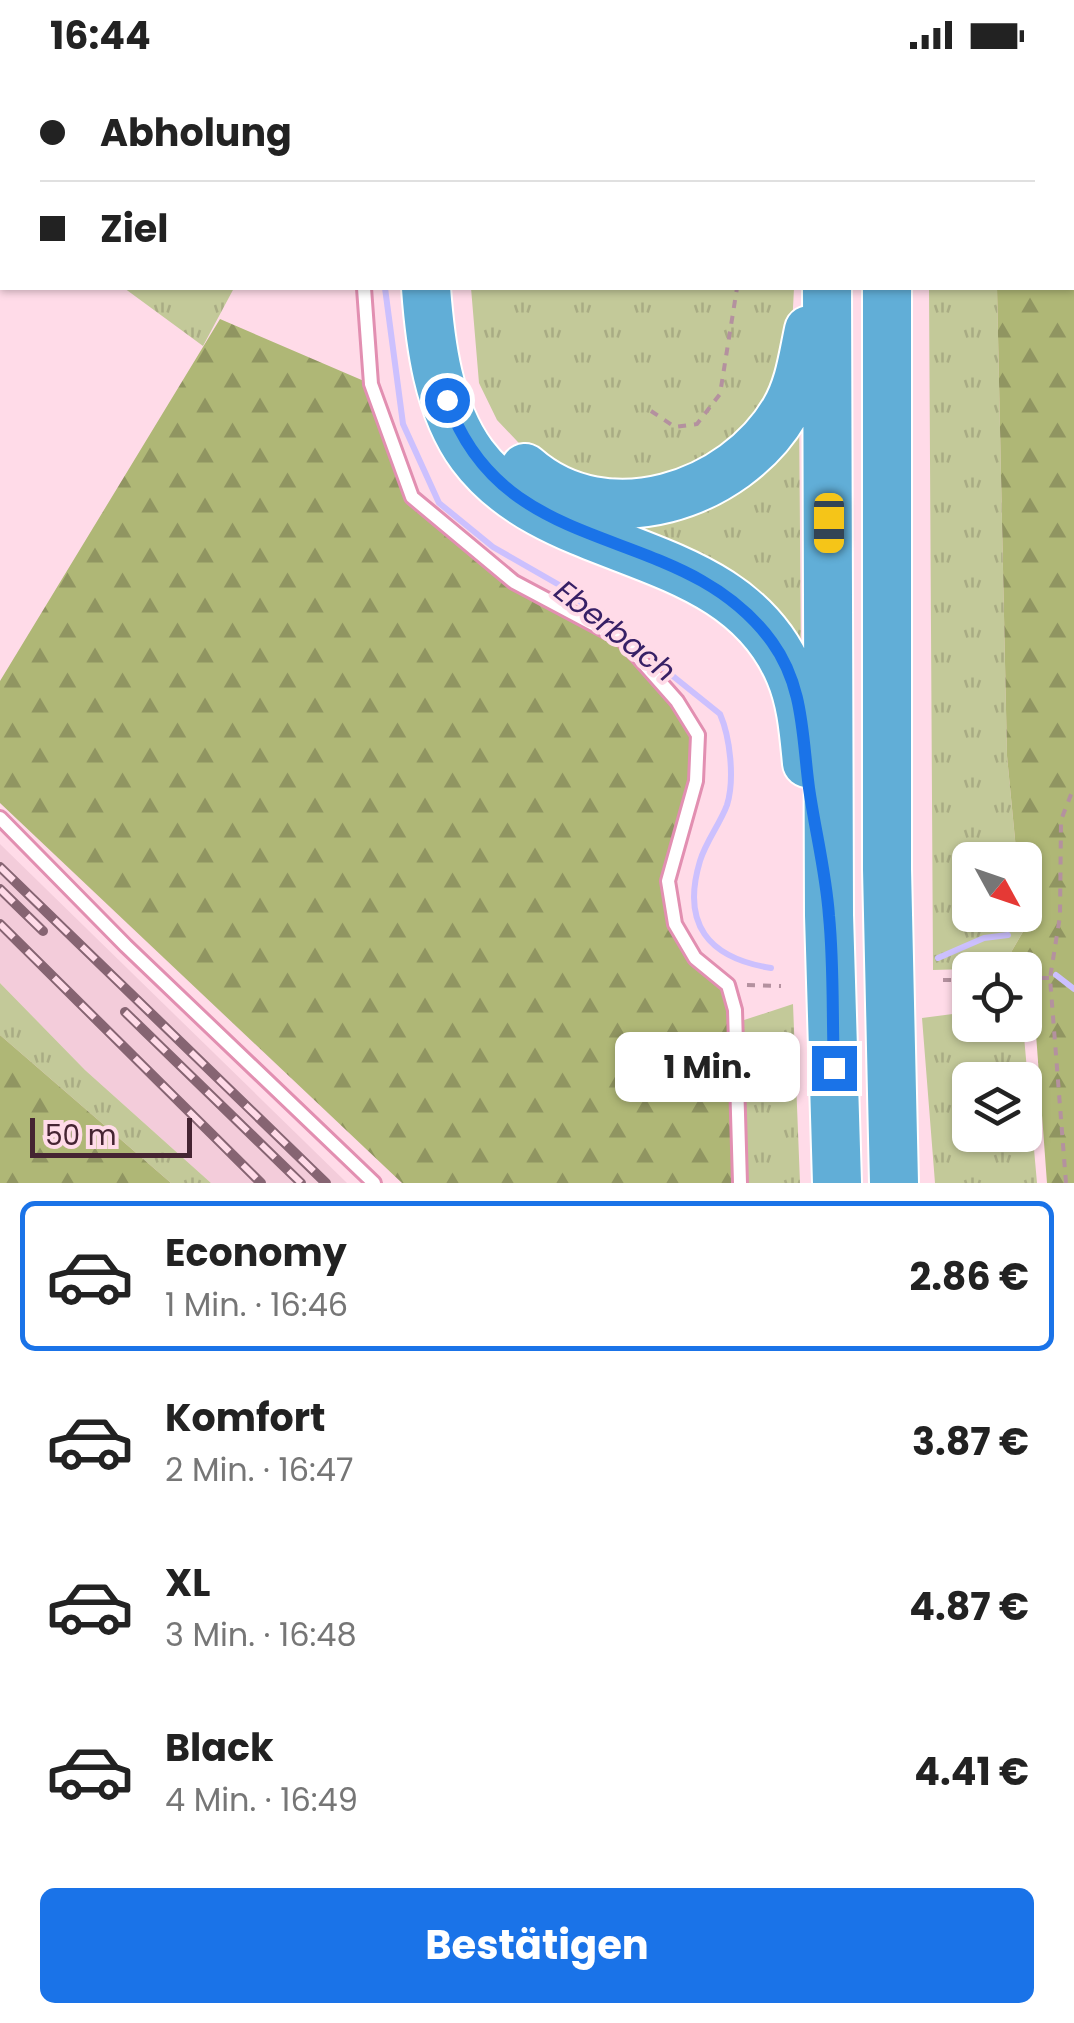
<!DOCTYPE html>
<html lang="de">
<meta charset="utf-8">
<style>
body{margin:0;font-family:Poppins,sans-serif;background:#f6f6f6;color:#222;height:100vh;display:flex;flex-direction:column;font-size:38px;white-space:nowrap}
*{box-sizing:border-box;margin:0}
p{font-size:32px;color:#767676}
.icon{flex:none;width:55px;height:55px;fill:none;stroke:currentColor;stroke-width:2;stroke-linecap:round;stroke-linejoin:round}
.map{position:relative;height:1113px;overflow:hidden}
.details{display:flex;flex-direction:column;background:#fff;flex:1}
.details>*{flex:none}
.guide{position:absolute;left:0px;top:0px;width:1075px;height:220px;box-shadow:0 2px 8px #0004;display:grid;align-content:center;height:220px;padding:0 40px;background:#fff}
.needle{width:65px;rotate:130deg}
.buttons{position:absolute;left:952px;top:772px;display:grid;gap:20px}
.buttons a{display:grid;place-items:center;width:90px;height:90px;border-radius:15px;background:#fff;box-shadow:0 2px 8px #0004;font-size:50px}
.scale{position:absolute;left:30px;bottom:25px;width:162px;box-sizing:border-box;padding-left:10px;border:5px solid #452432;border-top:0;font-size:28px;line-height:35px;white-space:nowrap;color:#452432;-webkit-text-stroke:8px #ffdbe8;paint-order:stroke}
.end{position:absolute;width:45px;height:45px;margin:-22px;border:12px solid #1a73e8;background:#fff;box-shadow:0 0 0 5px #fff}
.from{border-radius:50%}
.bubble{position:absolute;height:70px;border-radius:15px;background:#fff;box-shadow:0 2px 8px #0004;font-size:32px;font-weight:700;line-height:70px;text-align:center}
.car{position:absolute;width:30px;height:60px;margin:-30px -15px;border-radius:12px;box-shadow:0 0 8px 2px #0007;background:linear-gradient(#f5c518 24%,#345 0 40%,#f5c518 0 76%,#345 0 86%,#f5c518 0)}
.guide b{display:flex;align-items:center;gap:35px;height:95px;font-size:38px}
.guide b+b{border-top:2px solid #e0e0e0}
.guide i{width:25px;height:25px;background:#222}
ul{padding:18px 0 0;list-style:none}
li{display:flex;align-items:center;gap:30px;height:150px;margin:0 20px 15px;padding:0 20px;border:5px solid transparent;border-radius:15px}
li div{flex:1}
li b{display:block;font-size:38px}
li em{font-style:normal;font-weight:700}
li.active{border-color:#1a73e8}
li>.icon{width:90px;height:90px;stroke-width:1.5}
.action{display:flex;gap:20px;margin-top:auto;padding:20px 40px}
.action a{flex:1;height:115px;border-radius:15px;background:#1a73e8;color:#fff;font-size:40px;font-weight:700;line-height:115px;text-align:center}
.status{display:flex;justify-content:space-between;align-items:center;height:70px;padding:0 50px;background:#fff;direction:ltr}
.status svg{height:28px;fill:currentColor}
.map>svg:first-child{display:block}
.built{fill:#f3ccda}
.grass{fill:url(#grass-tufts);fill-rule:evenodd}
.forest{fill:url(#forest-firs)}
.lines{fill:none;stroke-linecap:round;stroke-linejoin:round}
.stream{stroke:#ccc0fe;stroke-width:6}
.lane-casing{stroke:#e28fb1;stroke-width:18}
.primary-casing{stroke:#fff;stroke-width:45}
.highway-casing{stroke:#fff;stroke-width:52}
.path{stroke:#b4919f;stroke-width:4;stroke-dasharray:8 8;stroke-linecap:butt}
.lane{stroke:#fff;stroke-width:12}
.primary{stroke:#a0cee7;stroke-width:40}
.highway{stroke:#61aed7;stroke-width:48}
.rail-casing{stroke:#866472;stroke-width:10}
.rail{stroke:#ffdbe8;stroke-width:6;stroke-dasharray:19;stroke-linecap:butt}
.route{stroke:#1a73e8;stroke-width:12}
.labels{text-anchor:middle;stroke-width:8;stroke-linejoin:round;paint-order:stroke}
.water-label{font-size:30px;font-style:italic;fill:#372066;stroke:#ffdbe8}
</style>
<div class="status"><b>16:44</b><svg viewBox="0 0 49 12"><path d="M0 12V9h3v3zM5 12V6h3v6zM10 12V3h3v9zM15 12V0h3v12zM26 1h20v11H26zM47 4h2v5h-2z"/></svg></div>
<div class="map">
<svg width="1074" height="1113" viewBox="0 0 1074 1113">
<defs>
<pattern id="grass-tufts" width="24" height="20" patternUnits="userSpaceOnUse" patternTransform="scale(2.5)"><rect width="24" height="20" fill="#c3c999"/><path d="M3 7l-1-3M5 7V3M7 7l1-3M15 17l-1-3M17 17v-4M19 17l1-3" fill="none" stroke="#a9ac84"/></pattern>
<pattern id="forest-firs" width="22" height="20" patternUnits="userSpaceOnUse" patternTransform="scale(2.5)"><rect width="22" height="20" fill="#afb776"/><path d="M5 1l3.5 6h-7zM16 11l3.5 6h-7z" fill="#909561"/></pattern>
</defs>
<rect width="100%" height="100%" fill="#ffdbe8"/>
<path class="built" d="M0 774 347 1113H211L85 1000 0 913Z"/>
<path class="grass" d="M124 218H234L203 276Z
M435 218H442C445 263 449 309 471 350 526 453 667 469 753 397 772 380 786 357 799 336L801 592C778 554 748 514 709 492 661 465 602 454 552 433 465 398 439 300 435 218Z
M471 218H794L791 277 774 321 725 390 632 420 533 388 497 350 479 313Z
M929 218H997L1007 686 1017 790H970V845H1022L1024 860 1002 898 933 900Z
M0 913 85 1000 211 1113H171L0 965Z
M964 916H970V955H1023L1037 1113H935L922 948 968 942ZM970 1010H1025V1065H970Z
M793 934 800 1113H748L741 951Z"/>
<path class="forest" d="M1074 7V1113H1047L1031 896 1002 898 1024 860 1025 790H1017L1007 686 997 218H1072Z
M220 249 371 314 412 427 514 512 623 570 698 665C693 773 624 831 728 915L740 1113H402L0 733V611Z
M0 965 171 1113H0Z"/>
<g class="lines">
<path class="stream" d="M0 67 2 68
M385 218 403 354 439 433 493 477 561 516 720 644C730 667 735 709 727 735 720 754 706 771 700 791 681 854 708 888 771 898
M938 888 984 868 1008 865
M1056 905 1074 919"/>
<g class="lane-casing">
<path id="lane" d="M0 94 2 95
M364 218 371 314 412 427 514 512 623 570 677 631 698 665 696 711 668 811 675 854 695 888 728 915 735 940 740 1113
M0 748 126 876 374 1113"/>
</g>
<g class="primary-casing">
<path id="primary" d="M918 2 930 0
M0 27H2"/>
</g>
<g class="highway-casing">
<path id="highway" d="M831 2V0
M888 2V0
M426 218C430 272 438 339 472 385 553 494 732 468 790 604 802 632 804 663 807 693
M827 218 829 845 837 1113
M887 218V799L894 1113
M525 398C606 469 735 426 785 341 800 315 803 288 809 260"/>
</g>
<path class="path" d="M211 0 230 2
M747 0V2
M545 2 585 0
M651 341 675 357 697 354 720 324 737 218
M1025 908H1050
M943 910H970
M747 915 781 916
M1066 1113 1050 908 1060 846 1061 750 1074 717"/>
<use href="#lane" class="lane"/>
<use href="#primary" class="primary"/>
<use href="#highway" class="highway"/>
<g class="rail-casing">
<path id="rail" d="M0 797 326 1113
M0 819 43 861
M0 854 261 1113
M125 942 301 1113"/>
</g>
<use href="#rail" class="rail"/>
</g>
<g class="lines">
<path class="route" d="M447 330C505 496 682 448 772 572 804 616 802 666 809 718 815 760 826 803 829 846 834 896 832 948 834 998"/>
</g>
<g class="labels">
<g class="water-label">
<text transform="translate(615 561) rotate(38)" y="10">Eberbach</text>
</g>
</g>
</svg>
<div class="buttons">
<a><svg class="needle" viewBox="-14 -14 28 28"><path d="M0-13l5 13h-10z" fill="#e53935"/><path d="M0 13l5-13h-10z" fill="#767676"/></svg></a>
<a><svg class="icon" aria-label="locate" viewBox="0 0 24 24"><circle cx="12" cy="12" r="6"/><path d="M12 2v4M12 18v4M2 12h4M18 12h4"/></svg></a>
<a><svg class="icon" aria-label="layers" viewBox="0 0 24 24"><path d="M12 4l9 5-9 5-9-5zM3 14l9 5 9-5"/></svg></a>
</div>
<div class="scale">50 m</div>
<i class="end from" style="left:447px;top:330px"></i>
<i class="end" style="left:834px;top:998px"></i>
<div class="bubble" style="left:615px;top:962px;width:185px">1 Min.</div>
<i class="car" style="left:829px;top:453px;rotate:180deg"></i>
<div class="guide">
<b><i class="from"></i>Abholung</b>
<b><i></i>Ziel</b>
</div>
</div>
<section class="details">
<ul>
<li class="active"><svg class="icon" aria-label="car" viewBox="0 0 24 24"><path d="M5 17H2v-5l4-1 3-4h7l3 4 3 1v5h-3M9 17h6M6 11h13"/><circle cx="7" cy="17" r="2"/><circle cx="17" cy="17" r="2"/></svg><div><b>Economy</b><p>1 Min. · 16:46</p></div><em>2.86 €</em></li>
<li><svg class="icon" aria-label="car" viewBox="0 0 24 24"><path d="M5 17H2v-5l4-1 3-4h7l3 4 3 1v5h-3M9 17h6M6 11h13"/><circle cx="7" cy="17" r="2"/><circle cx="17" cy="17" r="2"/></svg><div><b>Komfort</b><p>2 Min. · 16:47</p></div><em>3.87 €</em></li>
<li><svg class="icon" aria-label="car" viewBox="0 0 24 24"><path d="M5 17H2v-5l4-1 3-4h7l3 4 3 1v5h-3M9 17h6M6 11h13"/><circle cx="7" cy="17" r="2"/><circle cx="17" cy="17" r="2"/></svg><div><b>XL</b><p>3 Min. · 16:48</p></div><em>4.87 €</em></li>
<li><svg class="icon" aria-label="car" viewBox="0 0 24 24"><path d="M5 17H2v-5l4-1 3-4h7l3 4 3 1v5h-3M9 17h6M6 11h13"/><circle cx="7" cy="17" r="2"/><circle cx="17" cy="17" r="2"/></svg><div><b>Black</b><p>4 Min. · 16:49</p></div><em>4.41 €</em></li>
</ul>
<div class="action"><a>Bestätigen</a></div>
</section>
